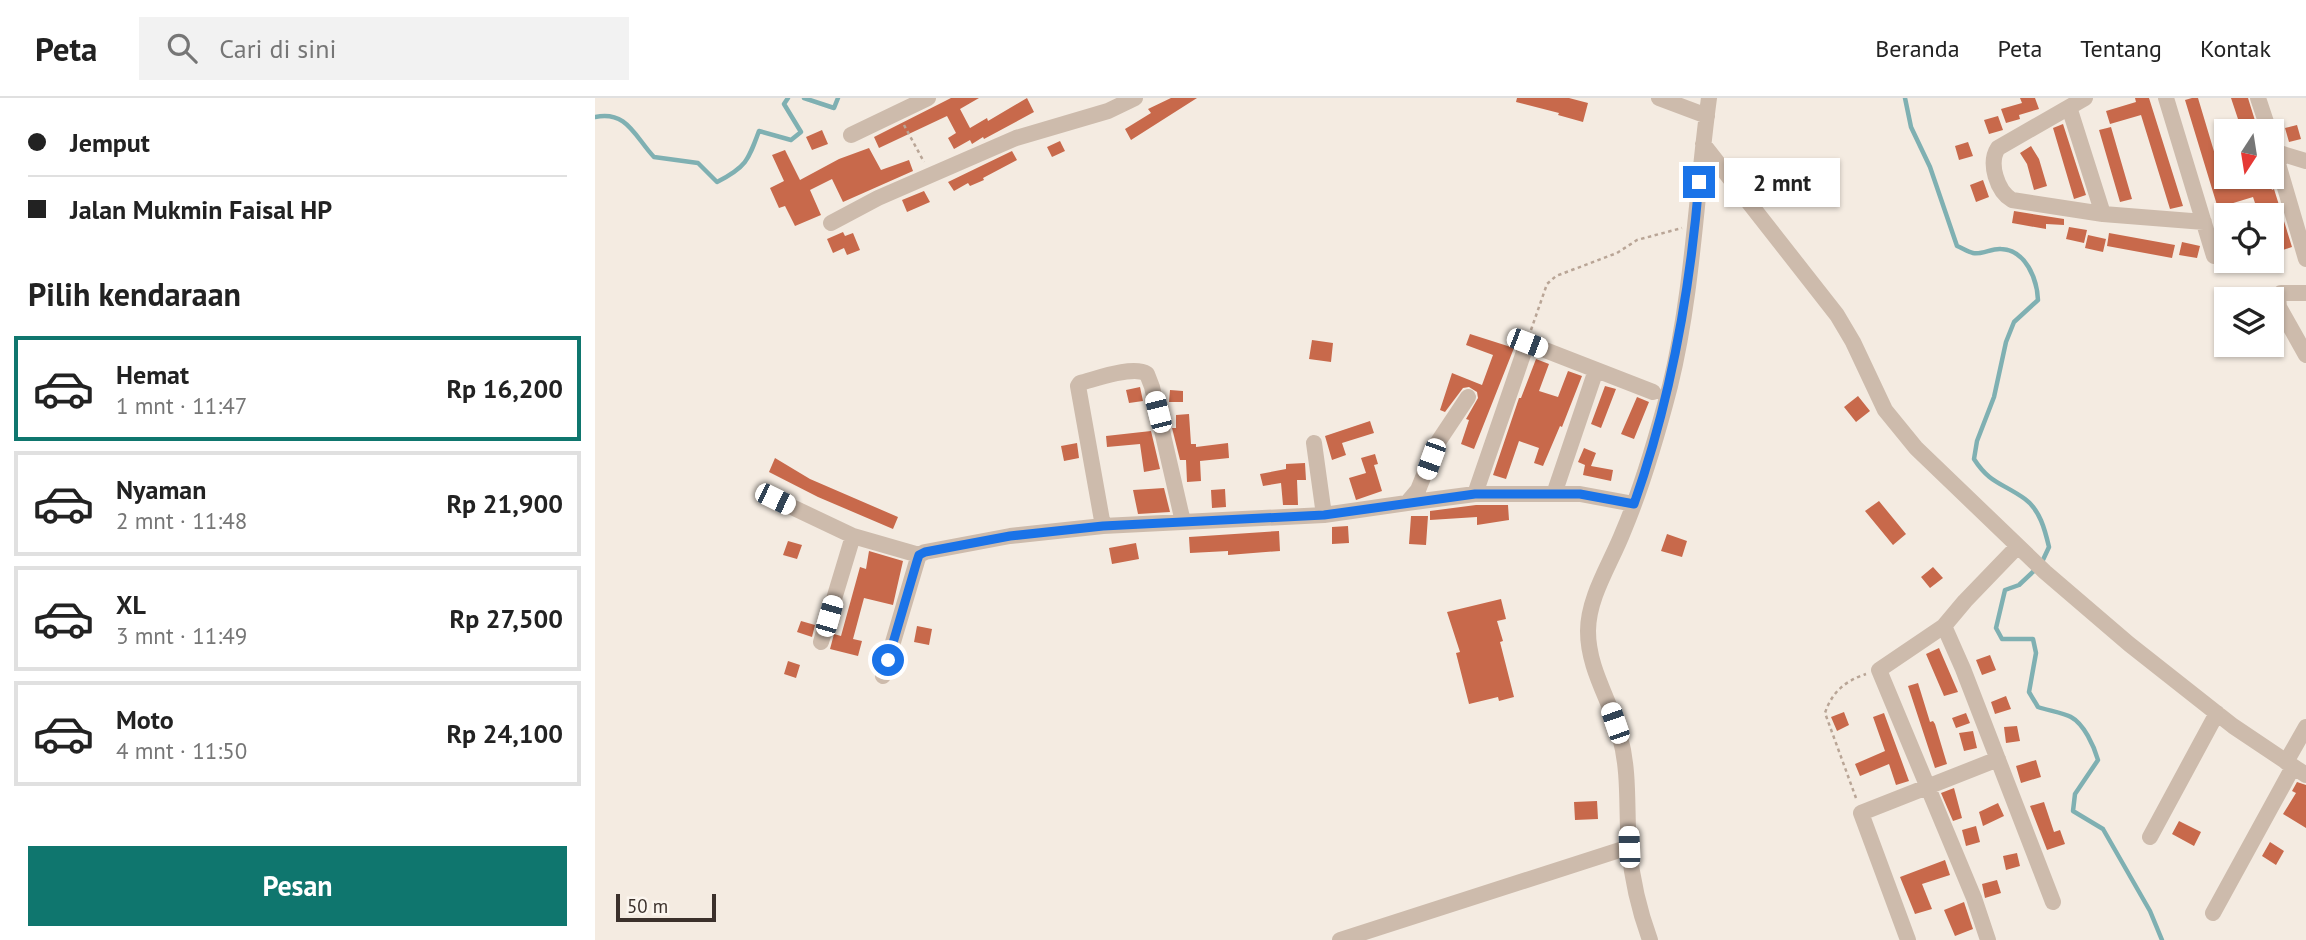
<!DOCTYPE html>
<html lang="id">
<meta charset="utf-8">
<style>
body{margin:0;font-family:"PT Sans",sans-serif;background:#f2f2f2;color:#222;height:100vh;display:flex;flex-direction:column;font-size:26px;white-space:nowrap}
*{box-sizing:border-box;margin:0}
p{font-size:23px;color:#767676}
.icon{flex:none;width:38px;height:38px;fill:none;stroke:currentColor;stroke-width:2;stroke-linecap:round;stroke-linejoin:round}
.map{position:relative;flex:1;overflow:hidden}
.details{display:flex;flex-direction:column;background:#fff;width:595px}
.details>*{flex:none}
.guide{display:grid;align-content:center;height:154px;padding:0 28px;background:#fff}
.needle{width:46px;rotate:192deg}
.tools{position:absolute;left:1619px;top:21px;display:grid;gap:14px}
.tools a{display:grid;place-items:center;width:70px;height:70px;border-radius:0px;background:#fff;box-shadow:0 2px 5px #0004;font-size:35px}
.scale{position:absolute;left:21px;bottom:18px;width:100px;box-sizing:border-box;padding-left:7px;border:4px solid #3b302b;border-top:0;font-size:19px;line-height:24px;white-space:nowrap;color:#3b302b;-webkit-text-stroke:5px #fbf5ee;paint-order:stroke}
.end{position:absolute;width:32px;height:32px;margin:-16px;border:9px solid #1a73e8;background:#fff;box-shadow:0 0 0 4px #fff}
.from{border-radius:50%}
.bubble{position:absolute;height:49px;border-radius:0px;background:#fff;box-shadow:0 2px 5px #0004;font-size:23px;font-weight:700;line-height:49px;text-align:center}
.car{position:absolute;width:21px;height:42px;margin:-21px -10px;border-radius:9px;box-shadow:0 0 5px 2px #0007;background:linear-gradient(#fff 24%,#345 0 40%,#fff 0 76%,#345 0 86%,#fff 0)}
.guide b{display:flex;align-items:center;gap:24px;height:66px;font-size:26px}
.guide b+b{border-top:2px solid #e0e0e0}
.guide i{width:18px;height:18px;background:#222}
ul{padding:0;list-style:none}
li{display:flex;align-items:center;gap:21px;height:105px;margin:0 14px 10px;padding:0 14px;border:4px solid #e0e0e0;border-radius:0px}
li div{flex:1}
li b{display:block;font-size:26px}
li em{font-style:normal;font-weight:700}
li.current{border-color:#0f766e}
li>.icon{width:63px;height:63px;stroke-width:1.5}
h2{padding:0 28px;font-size:32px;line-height:84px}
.primary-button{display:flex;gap:14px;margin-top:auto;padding:14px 28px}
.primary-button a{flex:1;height:80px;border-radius:0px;background:#0f766e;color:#fff;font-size:28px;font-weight:700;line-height:80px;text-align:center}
header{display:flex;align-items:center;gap:42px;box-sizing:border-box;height:98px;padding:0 35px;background:#fff;border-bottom:2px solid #e0e0e0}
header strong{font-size:33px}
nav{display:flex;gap:38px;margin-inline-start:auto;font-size:24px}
.search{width:490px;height:63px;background:#f2f2f2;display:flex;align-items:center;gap:18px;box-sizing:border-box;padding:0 24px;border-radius:0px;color:#767676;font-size:26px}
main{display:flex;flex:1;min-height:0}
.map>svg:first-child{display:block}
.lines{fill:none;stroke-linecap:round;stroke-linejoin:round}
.stream{stroke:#7fb0b2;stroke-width:4.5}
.building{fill:#c8694b}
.path{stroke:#b9a596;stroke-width:2.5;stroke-dasharray:3.5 3.5;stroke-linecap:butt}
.minor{stroke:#cdbbac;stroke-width:16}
.route{stroke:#1a73e8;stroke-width:9}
</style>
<header>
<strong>Peta</strong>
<div class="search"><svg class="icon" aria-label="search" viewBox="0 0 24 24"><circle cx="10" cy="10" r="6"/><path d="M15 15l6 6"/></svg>Cari di sini</div>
<nav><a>Beranda</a><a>Peta</a><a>Tentang</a><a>Kontak</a></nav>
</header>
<main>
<section class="details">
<div class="guide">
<b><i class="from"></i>Jemput</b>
<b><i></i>Jalan Mukmin Faisal HP</b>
</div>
<h2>Pilih kendaraan</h2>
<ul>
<li class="current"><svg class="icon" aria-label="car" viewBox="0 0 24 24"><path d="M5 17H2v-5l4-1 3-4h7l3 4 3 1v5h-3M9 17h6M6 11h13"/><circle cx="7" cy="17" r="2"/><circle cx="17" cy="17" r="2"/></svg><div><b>Hemat</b><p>1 mnt · 11:47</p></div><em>Rp 16,200</em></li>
<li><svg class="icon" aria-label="car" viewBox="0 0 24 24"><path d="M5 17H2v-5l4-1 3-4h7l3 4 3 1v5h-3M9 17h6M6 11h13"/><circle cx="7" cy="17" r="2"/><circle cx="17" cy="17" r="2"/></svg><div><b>Nyaman</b><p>2 mnt · 11:48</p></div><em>Rp 21,900</em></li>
<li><svg class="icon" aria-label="car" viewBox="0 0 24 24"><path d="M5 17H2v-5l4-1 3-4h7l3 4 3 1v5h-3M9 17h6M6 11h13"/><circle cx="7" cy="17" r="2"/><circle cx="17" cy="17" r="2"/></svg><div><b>XL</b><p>3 mnt · 11:49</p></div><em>Rp 27,500</em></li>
<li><svg class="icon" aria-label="car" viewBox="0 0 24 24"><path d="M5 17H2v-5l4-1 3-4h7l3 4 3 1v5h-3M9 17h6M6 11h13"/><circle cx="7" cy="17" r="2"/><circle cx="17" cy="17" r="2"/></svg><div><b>Moto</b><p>4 mnt · 11:50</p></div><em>Rp 24,100</em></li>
</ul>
<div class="primary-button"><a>Pesan</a></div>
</section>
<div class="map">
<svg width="1711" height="842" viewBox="0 0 1711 842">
<rect width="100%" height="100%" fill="#f4ebe1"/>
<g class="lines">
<path class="stream" d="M209 0 239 10 243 0
M1310 0 1316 29 1335 69 1362 148C1367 150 1373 154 1378 155 1387 157 1397 150 1406 151 1431 152 1442 181 1443 202L1419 224 1411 244 1399 299 1382 343 1379 361C1395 386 1408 385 1430 401 1445 412 1450 432 1454 449L1447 464
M0 19C32 12 40 39 59 59L103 65 122 84C151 69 153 63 164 33L196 42 206 34 189 6 193 0
M1441 471 1424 487 1410 492 1401 530 1407 541H1438L1441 555 1434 594 1443 609C1451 612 1469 615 1476 619 1489 626 1499 648 1503 662L1480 696 1478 713 1508 731 1555 813 1567 842"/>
</g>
<path class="building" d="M356 0H384L365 11 375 30 392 20 393 23 432 0 439 14 389 41 388 39 377 46 375 42 359 51 353 40 361 35 352 18 284 50 279 39Z
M576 0H602L536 42 530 31 556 15 553 11Z
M922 0H974L993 5 988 24 963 17 964 15 921 4Z
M1425 0H1440L1444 11 1424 17 1425 21 1411 25 1406 11 1427 5Z
M1540 0H1554L1588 108 1575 111 1546 17 1515 26 1511 13 1541 4Z
M1597 0H1603L1630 90 1661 81 1660 79H1673L1677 92 1679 91 1697 149 1685 153 1679 133 1676 134V117H1664L1658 99 1635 106 1638 117H1625L1590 2Z
M1636 0H1653L1662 29 1647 33Z
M1403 18 1408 32 1394 36 1389 22Z
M1468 26 1491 97 1479 101 1458 30Z
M1702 27 1706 41 1694 44 1690 30Z
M1516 29 1537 101 1525 104 1504 32Z
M227 32 233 46 217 52 211 39Z
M465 43 470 53 457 59 452 49Z
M1373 44 1378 58 1364 62 1360 48Z
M1436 48 1444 61 1452 88 1439 92 1432 66 1425 55Z
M274 50 286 72 314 62 318 73 248 104 237 81 215 92 226 117 200 128 190 108 184 110 175 90 189 83 177 57 190 52 205 82 244 61Z
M417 53 422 62 388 80 389 82 375 88 373 85 359 93 353 84Z
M1388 82 1394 99 1381 104 1375 87Z
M329 93 335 104 312 114 307 102Z
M1419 113 1469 121V127L1451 126V131L1417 125Z
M1474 129 1492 132 1489 145 1471 141Z
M248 134 250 138 258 135 265 152 252 157 249 150 238 155 232 141Z
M1514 135 1580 147 1577 160 1512 148Z
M1493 137 1511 141 1508 154 1490 150Z
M1587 144 1605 148 1602 160 1584 157Z
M875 236 919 250 879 351 866 346 874 322 871 321 883 300 882 294 874 289 868 290 850 314 845 312 857 275 887 287 898 257 871 247Z
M717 242 738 245 736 264 714 261Z
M941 261 954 266 944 293 963 299 973 273 987 278 967 329 965 328 948 368 939 365 944 350 924 343 911 381 898 377 924 300H926Z
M1010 288 1021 291 1006 330 996 326Z
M545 289 548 303 534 305 531 292Z
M575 292 588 293V304H574Z
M1263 298 1275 313 1261 324 1249 309Z
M1042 299 1054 304 1039 341 1026 336Z
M594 316 596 346H601V349L633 345 634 360 605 363 606 383 592 384 591 362H585L577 330H581V317Z
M775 323 779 335 747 345 751 357 737 362 730 338Z
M556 333 565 371 549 374 545 346 512 349 511 338Z
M482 345 484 360 469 363 466 348Z
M989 350 1001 355 996 368 1018 372 1016 383 988 377 990 367 983 364Z
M780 356 783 366 779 367 787 393 761 402 754 380 771 375 766 360Z
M180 360 215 381 303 419 298 431 223 399 174 374Z
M710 365 711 382H702L703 407H688L686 385 668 388 665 376 691 371V366Z
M569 390 575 414 543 416 538 392Z
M630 391 631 409 617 410 616 392Z
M1284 403 1311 436 1298 447 1270 413Z
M881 407H913L914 422 882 427V419L835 422V413Z
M816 418H833L831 447 814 446Z
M753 428 754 445 737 446V429Z
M684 433 685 453 633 457V453L595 455 594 439Z
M1072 436 1092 443 1087 459 1066 453Z
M193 443 207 447 202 461 188 457Z
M541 445 544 461 517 466 514 450Z
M274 453 308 463 298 507 269 500 258 541 267 543 263 558 235 551 239 536 246 538 265 469 271 471Z
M1338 469 1348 480 1335 490 1326 479Z
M906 501 911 521 902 523 908 543 905 544 919 599 904 603 903 599 874 606 861 555 865 554 852 514Z
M206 523 220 527 217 539 202 534Z
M322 528 337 531 334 547 319 544Z
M1344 550 1363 594 1349 598 1331 556Z
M1395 557 1401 572 1387 577 1381 562Z
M193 563 205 567 201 580 189 576Z
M1323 585 1335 624 1338 623 1340 626 1352 666 1340 670 1313 588Z
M1411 598 1416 611 1400 616 1396 604Z
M1249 614 1254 627 1242 633 1236 619Z
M1289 615 1314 683 1301 687 1294 666 1265 678 1260 666 1290 653 1278 619Z
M1371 615 1375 625 1361 630 1357 620Z
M1422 628 1425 643 1411 645 1409 629Z
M1378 633 1382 650 1369 653 1364 635Z
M1441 662 1446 679 1426 685 1421 668Z
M1702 684 1711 687V730L1688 716 1701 695 1697 693Z
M1359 690 1367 720 1358 723 1346 695Z
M1002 703 1003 721 980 722 979 704Z
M1449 704 1459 734 1465 732 1470 746 1452 752 1435 708Z
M1403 705 1409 718 1388 728 1384 714Z
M1584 723 1606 734 1599 748 1577 736Z
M1381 728 1385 744 1371 748 1367 732Z
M1675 744 1689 753 1681 767 1667 758Z
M1422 755 1425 768 1411 772 1408 758Z
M1350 762 1355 777 1327 786 1337 811 1320 816 1305 779Z
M1402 782 1406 795 1390 800 1387 786Z
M1369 804 1378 831 1360 838 1349 812Z"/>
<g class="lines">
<path class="path" d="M309 27 329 64
M936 232 952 186 961 178 1022 155 1042 142 1087 130
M1261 700 1230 615C1237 594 1250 583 1271 576"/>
<path class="minor" d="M1064 0 1112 18
M1490 0 1403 50C1393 65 1402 93 1417 102L1508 116 1609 124
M1571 0 1619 158
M1663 0 1674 33
M1474 9 1508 116
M256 37 333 0
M1676 42 1711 161
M1108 46 1242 217 1258 244 1290 312 1321 350 1450 474 1534 546 1638 628 1711 677
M1681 54 1711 63
M236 125 283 100 421 40 513 13 540 0
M1711 195H1686L1683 199 1684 209 1711 257
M719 345 729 417
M880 396 932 245 1058 294
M959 396H985L1039 406
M180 401 258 438 324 457
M812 405 880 396H959L1001 272
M508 428 483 288 485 285C501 281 538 267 552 276L557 289 588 424
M1349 528 1368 571 1458 804
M226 544 258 438
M288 578 322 463 324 457 330 454 415 438 508 428 729 417 812 405 823 392 841 347 873 299
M1691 664 1711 629
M1555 739 1622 615
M1618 815 1698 669
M745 842 1034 749
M1055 842C1044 812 1037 781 1034 750 1031 713 1035 675 1025 639 1016 603 993 572 993 533 993 499 1016 465 1028 434 1048 387 1062 338 1075 288 1098 194 1101 96 1114 0
M1313 842 1266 715 1403 661
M1393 842 1379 800 1284 572 1349 528 1370 503 1423 448"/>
</g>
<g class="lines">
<path class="route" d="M293 562 322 463 324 457 330 454 415 438 508 428 729 417 880 396H985L1039 406C1076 301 1095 194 1104 84"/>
</g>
</svg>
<div class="tools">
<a><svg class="needle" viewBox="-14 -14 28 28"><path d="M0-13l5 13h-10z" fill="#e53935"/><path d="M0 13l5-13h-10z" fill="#767676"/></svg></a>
<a><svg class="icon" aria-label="locate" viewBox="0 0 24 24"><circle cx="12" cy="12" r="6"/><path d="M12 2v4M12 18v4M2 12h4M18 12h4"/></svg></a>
<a><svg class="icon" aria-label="layers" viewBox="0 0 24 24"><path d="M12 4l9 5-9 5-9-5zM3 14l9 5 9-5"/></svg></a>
</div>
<div class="scale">50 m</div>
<i class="end from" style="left:293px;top:562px"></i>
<i class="end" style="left:1104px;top:84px"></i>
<div class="bubble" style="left:1129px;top:60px;width:116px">2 mnt</div>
<i class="car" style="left:932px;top:245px;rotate:111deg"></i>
<i class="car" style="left:563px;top:314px;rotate:346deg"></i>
<i class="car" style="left:836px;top:361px;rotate:200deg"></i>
<i class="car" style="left:180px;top:401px;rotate:116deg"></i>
<i class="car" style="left:234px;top:518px;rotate:16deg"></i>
<i class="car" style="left:1020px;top:625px;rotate:341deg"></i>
<i class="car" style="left:1034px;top:749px;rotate:358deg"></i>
</div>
</main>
